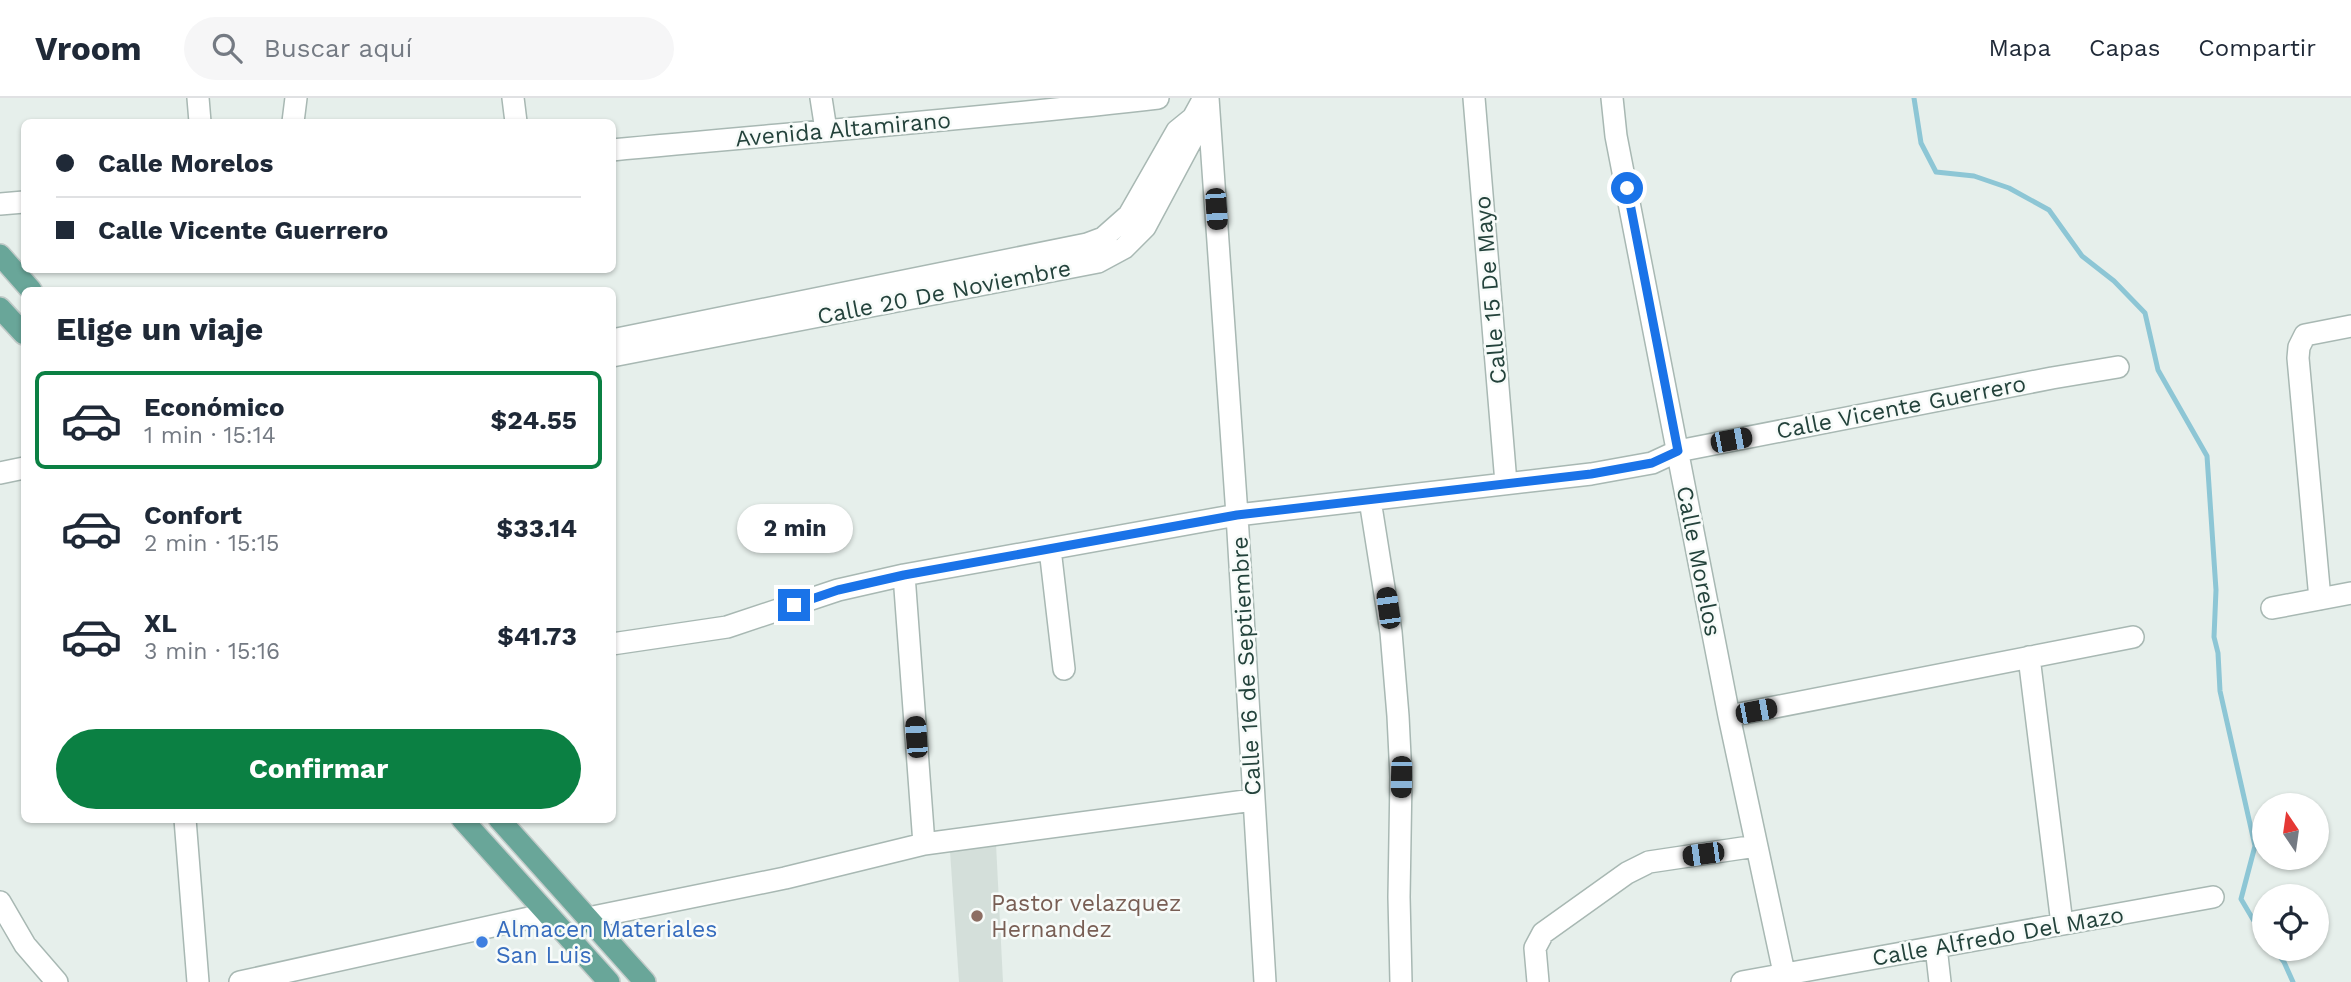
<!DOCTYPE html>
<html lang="es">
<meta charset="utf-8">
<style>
body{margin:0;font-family:"Work Sans",sans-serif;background:#f6f6f7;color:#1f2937;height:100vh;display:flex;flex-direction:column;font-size:26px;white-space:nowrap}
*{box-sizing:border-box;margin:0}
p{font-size:23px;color:#747a83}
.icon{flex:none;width:38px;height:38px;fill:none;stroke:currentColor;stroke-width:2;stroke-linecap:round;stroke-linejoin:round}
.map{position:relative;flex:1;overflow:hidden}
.panel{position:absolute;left:21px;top:189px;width:595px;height:536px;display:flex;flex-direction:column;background:#fff;border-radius:10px;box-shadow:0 2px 5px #0004}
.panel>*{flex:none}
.guide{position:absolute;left:21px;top:21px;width:595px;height:154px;border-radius:10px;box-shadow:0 2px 5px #0004;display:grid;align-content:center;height:154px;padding:0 35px;background:#fff}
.needle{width:46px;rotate:347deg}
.fabs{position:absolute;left:2252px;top:695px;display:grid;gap:14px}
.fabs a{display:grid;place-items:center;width:77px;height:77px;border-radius:50%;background:#fff;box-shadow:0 2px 5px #0004;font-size:35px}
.end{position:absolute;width:32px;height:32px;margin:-16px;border:9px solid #1a73e8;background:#fff;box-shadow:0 0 0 4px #fff}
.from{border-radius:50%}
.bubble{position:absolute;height:49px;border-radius:24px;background:#fff;box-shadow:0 2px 5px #0004;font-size:23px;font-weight:700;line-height:49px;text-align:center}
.car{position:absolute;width:21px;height:42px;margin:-21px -10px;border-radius:9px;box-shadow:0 0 5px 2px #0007;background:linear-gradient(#222 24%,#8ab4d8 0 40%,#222 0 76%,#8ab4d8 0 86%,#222 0)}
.guide b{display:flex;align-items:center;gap:24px;height:66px;font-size:26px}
.guide b+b{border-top:2px solid #e0e1e3}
.guide i{width:18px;height:18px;background:#1f2937}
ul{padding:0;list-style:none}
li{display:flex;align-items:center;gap:21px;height:98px;margin:0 14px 10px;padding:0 21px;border:4px solid transparent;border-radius:10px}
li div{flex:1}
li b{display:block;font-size:26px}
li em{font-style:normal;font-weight:700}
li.selected{border-color:#0b8043}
li>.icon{width:63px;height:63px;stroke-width:1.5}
h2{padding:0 35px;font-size:32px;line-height:84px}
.button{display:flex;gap:14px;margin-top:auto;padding:14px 35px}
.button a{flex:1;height:80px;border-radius:42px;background:#0b8043;color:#fff;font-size:28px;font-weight:700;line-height:80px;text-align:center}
header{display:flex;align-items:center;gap:42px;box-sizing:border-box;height:98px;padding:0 35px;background:#fff;border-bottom:2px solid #e0e1e3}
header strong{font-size:33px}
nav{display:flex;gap:38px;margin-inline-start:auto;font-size:24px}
.search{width:490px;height:63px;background:#f6f6f7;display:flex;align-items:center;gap:18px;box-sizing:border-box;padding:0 24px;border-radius:38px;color:#747a83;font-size:26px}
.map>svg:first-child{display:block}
.built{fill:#d4dfda}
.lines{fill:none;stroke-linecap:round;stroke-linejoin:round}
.stream{stroke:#8dc6d5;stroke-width:5}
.minor-casing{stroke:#a8b8b3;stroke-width:24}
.major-casing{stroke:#c1cac8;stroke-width:24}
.minor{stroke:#fff;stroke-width:21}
.major{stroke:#69a699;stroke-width:21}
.route{stroke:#1a73e8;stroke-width:9}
.education-dot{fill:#8d6e63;stroke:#f7fbf9;stroke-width:2.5}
.shop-dot{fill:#3f7fe0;stroke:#f7fbf9;stroke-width:2.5}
.labels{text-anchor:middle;stroke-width:5;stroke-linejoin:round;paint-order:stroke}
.street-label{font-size:23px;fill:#23423b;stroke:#f7fbf9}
.education-label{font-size:23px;fill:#785e54;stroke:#f7fbf9;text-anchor:start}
.shop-label{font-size:23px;fill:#366cbe;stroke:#f7fbf9;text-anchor:start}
</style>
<header>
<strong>Vroom</strong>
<div class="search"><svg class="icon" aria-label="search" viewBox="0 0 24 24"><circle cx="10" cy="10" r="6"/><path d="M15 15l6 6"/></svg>Buscar aquí</div>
<nav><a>Mapa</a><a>Capas</a><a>Compartir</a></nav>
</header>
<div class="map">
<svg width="2351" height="884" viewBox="0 0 2351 884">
<rect width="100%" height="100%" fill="#e6efeb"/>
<path class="built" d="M996 746 1003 884H959L950 753Z"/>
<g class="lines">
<path class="stream" d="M1914 0 1921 45 1936 74 1974 78 2009 90 2049 112 2082 158 2114 183 2145 215 2158 272 2207 358 2216 492 2214 539 2218 555 2220 593 2255 748 2241 801 2264 840
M2273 850 2284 864 2293 884"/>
<g class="minor-casing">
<path id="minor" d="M198 0 200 24
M513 0 516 24
M821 0 826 32
M1208 0 1237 417 1265 884
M1474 0 1506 385
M1612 0 1616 38 1729 618 1786 884
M293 24 296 0
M612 52C794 35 976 21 1158 0
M0 106 24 104
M612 242 1087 146 1103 140 1129 117 1177 33 1193 20 1204 0
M612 258 1098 164 1124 150 1145 129 1192 41 1193 20
M0 375 24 370
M1370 402 1391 534 1398 618 1401 679 1399 799 1401 884
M1050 451 1064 571
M904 477 924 746
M2320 501 2298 260 2299 249 2305 237 2351 228
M2272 510 2351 495
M612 546 727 529 838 492 904 477 1237 417 1591 376 1652 365 1678 353 2052 280 2118 269
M2029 559 2062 826
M1729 618 2133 539
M185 721 198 884
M0 804 25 847 57 884
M588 820 785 780 924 746 1253 702
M1936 849 1940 884
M240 884 547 816
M1538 884 1535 850 1543 835 1627 775 1649 764 1756 748
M1742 884 2213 799"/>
</g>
<g class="major-casing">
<path id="major" d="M0 157 31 192
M0 210 24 236
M462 721 609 884
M499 721 645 884"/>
</g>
<use href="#minor" class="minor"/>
<use href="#major" class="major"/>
</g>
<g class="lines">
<path class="route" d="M794 507 838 492 904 477 1237 417 1591 376 1652 365 1678 353 1627 90"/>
</g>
<circle class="education-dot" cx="977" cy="818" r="7"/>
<circle class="shop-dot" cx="482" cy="844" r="7"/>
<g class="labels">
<g class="street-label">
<text transform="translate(843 31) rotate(-5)" y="8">Avenida Altamirano</text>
<text transform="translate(1490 192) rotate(-95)" y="8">Calle 15 De Mayo</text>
<text transform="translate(944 194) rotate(-11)" y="8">Calle 20 De Noviembre</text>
<text transform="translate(1901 309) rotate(-11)" y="8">Calle Vicente Guerrero</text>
<text transform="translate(1699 463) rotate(79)" y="8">Calle Morelos</text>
<text transform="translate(1246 568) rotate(-93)" y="8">Calle 16 de Septiembre</text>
<text transform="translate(1998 838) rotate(-10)" y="8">Calle Alfredo Del Mazo</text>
</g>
<g class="education-label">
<text x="991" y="813">Pastor velazquez<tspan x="991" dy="26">Hernandez</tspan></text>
</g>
<g class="shop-label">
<text x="496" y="839">Almacen Materiales<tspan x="496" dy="26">San Luis</tspan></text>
</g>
</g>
</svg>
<div class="fabs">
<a><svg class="needle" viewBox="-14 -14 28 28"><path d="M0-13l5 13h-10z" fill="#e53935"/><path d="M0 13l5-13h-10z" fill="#747a83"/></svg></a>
<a><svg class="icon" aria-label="locate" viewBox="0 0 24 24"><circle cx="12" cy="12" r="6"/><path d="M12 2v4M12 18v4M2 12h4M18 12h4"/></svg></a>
</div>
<i class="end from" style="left:1627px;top:90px"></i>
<i class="end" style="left:794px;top:507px"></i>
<div class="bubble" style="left:737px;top:406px;width:116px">2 min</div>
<i class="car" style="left:1216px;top:111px;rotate:176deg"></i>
<i class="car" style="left:1731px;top:342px;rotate:79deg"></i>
<i class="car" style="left:1388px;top:510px;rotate:352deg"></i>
<i class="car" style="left:1756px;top:613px;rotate:79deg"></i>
<i class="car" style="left:916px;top:639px;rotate:356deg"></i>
<i class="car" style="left:1401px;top:679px;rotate:181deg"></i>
<i class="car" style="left:1703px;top:756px;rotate:262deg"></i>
<div class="guide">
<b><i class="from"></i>Calle Morelos</b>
<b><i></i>Calle Vicente Guerrero</b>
</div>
<section class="panel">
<h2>Elige un viaje</h2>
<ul>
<li class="selected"><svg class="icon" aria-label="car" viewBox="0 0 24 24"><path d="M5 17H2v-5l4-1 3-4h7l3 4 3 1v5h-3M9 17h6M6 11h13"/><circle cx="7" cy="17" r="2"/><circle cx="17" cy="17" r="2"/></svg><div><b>Económico</b><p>1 min · 15:14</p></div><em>$24.55</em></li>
<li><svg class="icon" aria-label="car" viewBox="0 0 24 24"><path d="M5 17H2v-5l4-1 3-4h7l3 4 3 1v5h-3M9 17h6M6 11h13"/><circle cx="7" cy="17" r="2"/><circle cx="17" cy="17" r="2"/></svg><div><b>Confort</b><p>2 min · 15:15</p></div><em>$33.14</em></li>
<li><svg class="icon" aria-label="car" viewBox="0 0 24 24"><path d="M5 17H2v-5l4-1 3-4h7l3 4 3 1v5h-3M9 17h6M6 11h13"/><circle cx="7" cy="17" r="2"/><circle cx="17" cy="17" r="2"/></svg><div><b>XL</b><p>3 min · 15:16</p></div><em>$41.73</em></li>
</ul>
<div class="button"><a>Confirmar</a></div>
</section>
</div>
